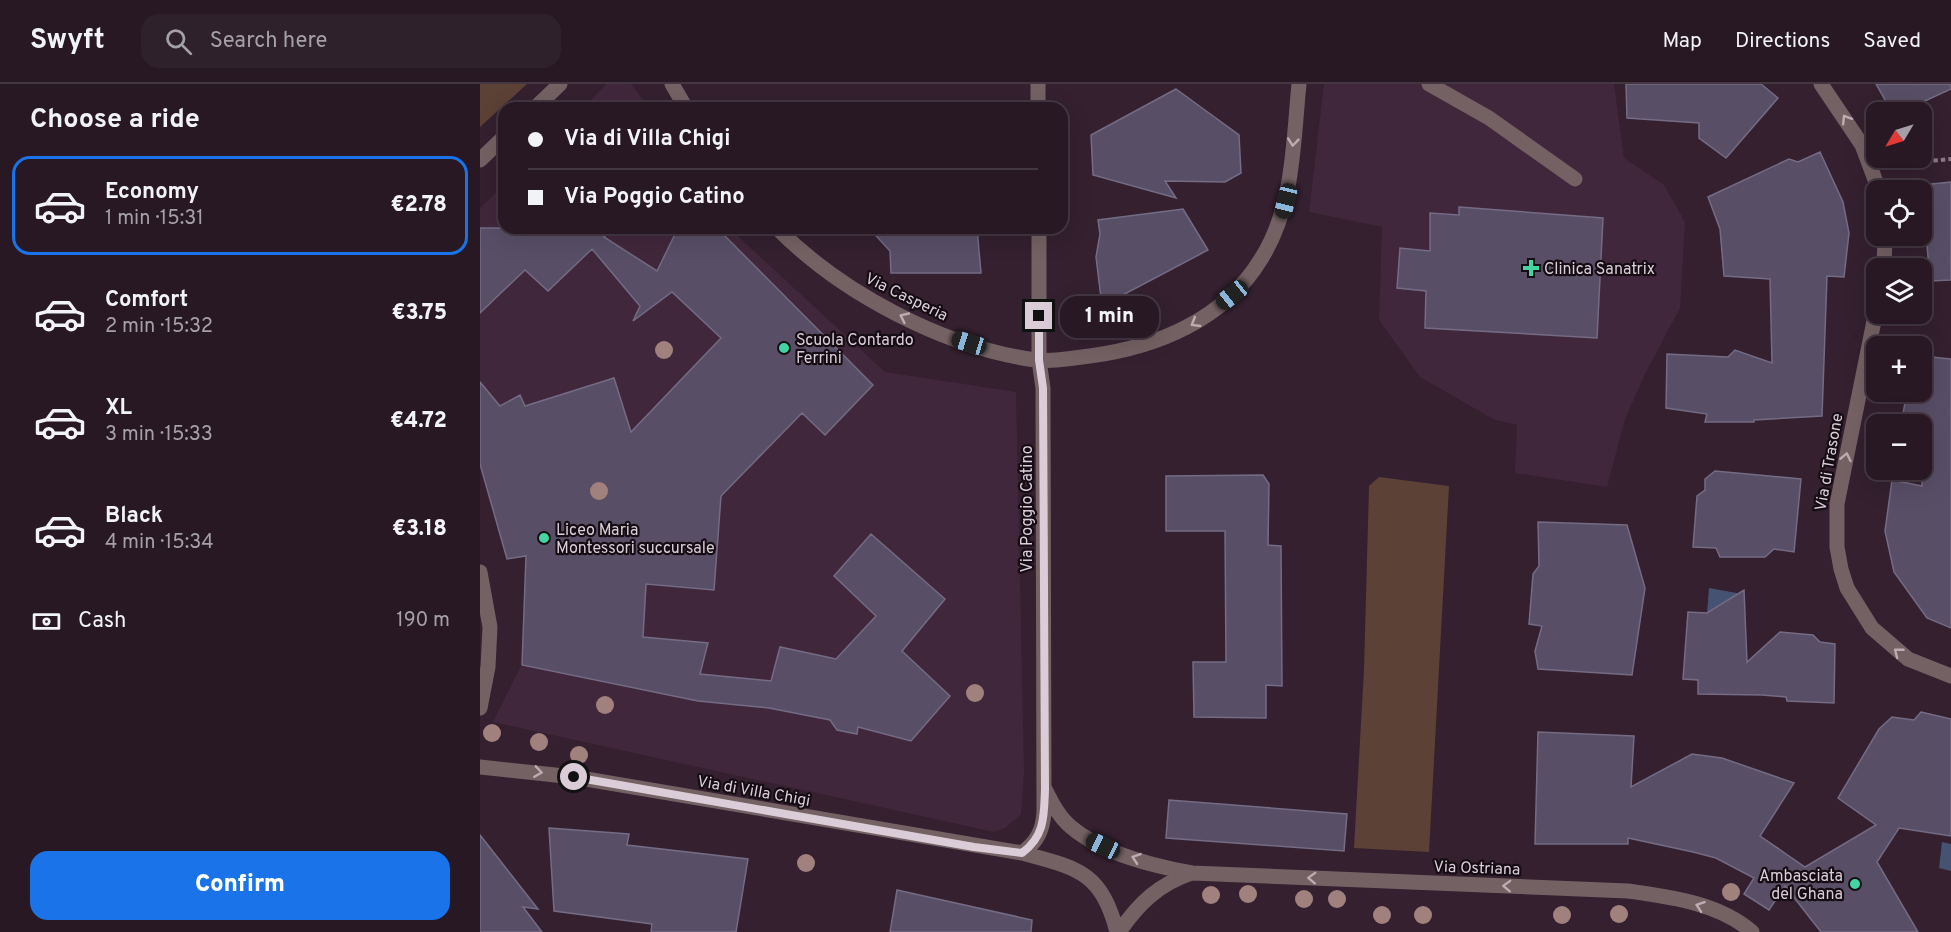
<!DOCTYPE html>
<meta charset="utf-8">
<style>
body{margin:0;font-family:Overpass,sans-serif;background:#2f212b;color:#f1f3f6;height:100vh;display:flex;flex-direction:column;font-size:22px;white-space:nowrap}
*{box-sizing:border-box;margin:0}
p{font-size:20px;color:#a4a0a6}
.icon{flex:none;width:33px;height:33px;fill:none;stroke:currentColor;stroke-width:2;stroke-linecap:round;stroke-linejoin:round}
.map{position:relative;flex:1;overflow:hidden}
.details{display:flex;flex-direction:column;background:#271823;width:480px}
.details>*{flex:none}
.banner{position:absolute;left:18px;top:18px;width:570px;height:132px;border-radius:18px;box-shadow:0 6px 24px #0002,0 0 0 2px #433741;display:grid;align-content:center;height:132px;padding:0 30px;background:#271823}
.needle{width:39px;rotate:232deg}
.buttons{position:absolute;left:1386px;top:18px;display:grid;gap:12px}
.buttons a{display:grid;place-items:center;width:66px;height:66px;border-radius:12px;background:#271823;box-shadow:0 6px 24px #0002,0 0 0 2px #433741;font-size:30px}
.end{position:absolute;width:27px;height:27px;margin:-14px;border:8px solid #dbcdd7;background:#111;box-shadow:0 0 0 3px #111}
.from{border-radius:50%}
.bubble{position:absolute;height:42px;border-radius:18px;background:#271823;box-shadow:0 6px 24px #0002,0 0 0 2px #433741;font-size:20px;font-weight:800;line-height:42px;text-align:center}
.car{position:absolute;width:18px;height:36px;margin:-18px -9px;border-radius:8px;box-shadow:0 0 4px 2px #0007;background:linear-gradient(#222 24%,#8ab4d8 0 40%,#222 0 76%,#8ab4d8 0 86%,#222 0)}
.banner b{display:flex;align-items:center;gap:21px;height:57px;font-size:22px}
.banner b+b{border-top:2px solid #433741}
.banner i{width:15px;height:15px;background:#f1f3f6}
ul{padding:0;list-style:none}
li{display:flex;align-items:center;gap:18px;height:99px;margin:0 12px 9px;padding:0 18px;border:3px solid transparent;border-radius:18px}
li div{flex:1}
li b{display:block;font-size:22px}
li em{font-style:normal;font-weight:800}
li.on{border-color:#1a73e8}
li>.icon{width:54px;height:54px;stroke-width:1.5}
h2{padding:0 30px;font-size:27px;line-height:72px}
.pay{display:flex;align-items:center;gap:15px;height:66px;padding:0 30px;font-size:22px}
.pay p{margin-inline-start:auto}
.primary-button{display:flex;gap:12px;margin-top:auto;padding:12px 30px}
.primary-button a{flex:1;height:69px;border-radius:18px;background:#1a73e8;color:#fff;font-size:24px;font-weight:800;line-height:69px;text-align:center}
header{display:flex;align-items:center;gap:36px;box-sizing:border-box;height:84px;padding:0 30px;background:#271823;border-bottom:2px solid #433741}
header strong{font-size:28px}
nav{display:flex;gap:33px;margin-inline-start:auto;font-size:21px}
.search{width:420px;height:54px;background:#2f212b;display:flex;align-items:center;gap:15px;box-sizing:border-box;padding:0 21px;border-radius:18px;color:#a4a0a6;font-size:22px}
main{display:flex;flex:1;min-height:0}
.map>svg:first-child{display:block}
.built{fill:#41273b}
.green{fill:#5c4136}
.water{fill:#455272}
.building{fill:#584f67;stroke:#746b84;stroke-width:1.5}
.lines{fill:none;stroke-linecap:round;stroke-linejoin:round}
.path{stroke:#8b7b87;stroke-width:4;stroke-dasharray:4.5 3;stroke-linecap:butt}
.minor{stroke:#746163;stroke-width:15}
.tree{fill:#a0817e}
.oneway{stroke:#bcadb4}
.route{stroke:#dbcdd7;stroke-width:8}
.poi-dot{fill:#42d4a1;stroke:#160d14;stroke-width:2}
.labels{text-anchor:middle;stroke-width:4.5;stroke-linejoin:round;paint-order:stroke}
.poi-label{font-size:16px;fill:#dbcdd7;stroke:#160d14;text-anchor:start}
.street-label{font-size:16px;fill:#dbcdd7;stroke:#160d14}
</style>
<header>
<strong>Swyft</strong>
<div class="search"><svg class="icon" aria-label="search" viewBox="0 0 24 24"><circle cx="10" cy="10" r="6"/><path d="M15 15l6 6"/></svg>Search here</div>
<nav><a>Map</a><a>Directions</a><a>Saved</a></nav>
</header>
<main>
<section class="details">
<h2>Choose a ride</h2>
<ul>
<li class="on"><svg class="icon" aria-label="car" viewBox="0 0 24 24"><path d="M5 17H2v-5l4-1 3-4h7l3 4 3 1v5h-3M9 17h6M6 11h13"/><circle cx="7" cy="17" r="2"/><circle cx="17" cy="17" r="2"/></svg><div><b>Economy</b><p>1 min · 15:31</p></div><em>€2.78</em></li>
<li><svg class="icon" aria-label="car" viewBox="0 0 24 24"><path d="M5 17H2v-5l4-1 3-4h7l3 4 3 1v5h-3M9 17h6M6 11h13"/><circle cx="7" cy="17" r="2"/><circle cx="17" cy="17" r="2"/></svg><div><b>Comfort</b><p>2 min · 15:32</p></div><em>€3.75</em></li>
<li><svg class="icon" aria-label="car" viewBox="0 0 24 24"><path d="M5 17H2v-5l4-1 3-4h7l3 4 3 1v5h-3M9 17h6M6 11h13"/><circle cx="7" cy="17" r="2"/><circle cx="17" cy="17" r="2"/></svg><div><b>XL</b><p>3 min · 15:33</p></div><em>€4.72</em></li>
<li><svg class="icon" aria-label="car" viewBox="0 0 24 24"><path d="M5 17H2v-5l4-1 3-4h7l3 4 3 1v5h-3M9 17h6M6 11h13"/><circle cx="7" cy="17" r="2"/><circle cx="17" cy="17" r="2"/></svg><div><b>Black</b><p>4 min · 15:34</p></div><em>€3.18</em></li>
</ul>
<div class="pay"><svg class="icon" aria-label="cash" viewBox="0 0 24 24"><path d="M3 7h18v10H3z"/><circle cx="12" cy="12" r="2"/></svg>Cash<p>190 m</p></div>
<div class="primary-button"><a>Confirm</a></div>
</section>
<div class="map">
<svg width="1471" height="848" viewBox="0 0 1471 848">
<rect width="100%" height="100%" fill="#34202f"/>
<path class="built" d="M127 0H151L169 24H103Z
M844 0H1134L1144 74 1184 101 1205 138 1200 224 1165 290 1145 335 1127 403 1035 389 1037 341 1013 335 940 293 899 236 902 143 829 128Z
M24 101V144H249L405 288 536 308 544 688 541 730 525 744 514 748 13 638 42 580 46 472 27 475 0 380V124Z"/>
<path class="green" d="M0 0H47L0 43Z
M899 393 969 402 949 768 874 764 884 585 889 402Z"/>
<path class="water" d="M1229 504 1262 510 1260 524 1236 523 1227 529Z
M1462 758 1471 760V787L1459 784Z"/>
<path class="building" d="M1146 0H1281L1298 14 1246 74 1219 54V39L1147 34Z
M1396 0H1471V5L1421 28H1412Z
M696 5 759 51 761 89 745 98 685 97 696 114 613 91 611 51Z
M1340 68 1363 118 1369 149 1364 193 1347 192 1342 332 1274 336V338H1225L1227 330 1186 324 1187 270 1248 273 1255 266 1292 279 1290 195 1244 192 1240 145 1228 113 1309 75 1318 78Z
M1471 98V196L1450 197 1442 101Z
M979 123 1123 134 1117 254 945 244 946 207 917 204 920 164 950 167V129L979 131Z
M703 125 728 166 622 222 616 173 620 150 618 136Z
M0 144H133L124 153 177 187 198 144H237L393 301 345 351 322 329 241 412 234 506 166 500 163 553 228 559 220 590 291 597 300 563 356 575 396 532 354 492 391 450 465 515 422 567 470 612 431 657 378 643 377 650 357 646 350 636 289 624 218 617 42 581 46 472 27 475 0 380V298L20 322 40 311 45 322 134 294 151 348 241 254 192 208 153 237 160 222 112 165 68 207 45 186 0 229Z
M389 144H497L501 189H411L410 167Z
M1442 272 1471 275V544L1447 534 1414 488 1405 447 1412 396 1442 402V340H1421L1427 308H1442Z
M1235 387 1321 395 1314 468 1294 465 1285 473H1240L1236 464 1213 463 1217 412 1225 406V395Z
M783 391 789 400 788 461 801 462 802 602 786 601V634L714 633 713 578H746L745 447H686V392Z
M1058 438 1147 441 1165 504 1152 591 1058 585 1055 567 1062 542 1049 540 1053 490 1059 482Z
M1264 506 1267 578 1300 548 1333 551 1340 558 1355 560 1354 619 1307 617 1306 613 1282 611 1218 610V596L1203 595 1208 528 1227 529Z
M1441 628 1471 635V752L1419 744 1397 778 1438 848H1341L1305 802 1289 826 1264 810 1274 794 1236 774 1213 768 1148 754V760H1055L1058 648 1154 652 1151 703 1212 670 1242 674 1314 699 1280 752 1325 783 1396 741 1358 714 1399 645 1412 633 1434 636Z
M689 716 867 730 864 767 686 754Z
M69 744 149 750 147 761 268 775 256 848H171L172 840 74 827Z
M0 751 58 825 43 823 62 848H0Z
M417 806 552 836 551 848H410Z"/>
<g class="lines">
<path class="path" d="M1416 80 1471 75"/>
<path class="minor" d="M192 0 206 24
M558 0V24
M949 0 1009 34 1095 95
M1341 0 1382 61 1399 106
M55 24 80 0
M0 76 24 53
M297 144C361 209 465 264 556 276 573 278 593 274 610 272 677 263 744 236 781 175 814 123 813 59 819 0
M1404 184 1405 152
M1396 227 1357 420V463L1361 485 1367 504 1392 544 1428 575 1471 592
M0 488 10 543 8 583 0 624
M0 683 94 693 542 769C597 784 621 787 637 848
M565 705C572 719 579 733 591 743 623 770 673 782 712 789L1148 807C1190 813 1239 819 1272 848
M542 769C557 758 563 746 564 728L563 304 559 276V144
M639 848C659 819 679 800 712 789"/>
</g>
<g class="tree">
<circle cx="184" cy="266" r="9"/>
<circle cx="119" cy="407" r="9"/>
<circle cx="495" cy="609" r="9"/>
<circle cx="125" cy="621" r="9"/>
<circle cx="12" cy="649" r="9"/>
<circle cx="59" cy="658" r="9"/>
<circle cx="99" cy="671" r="9"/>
<circle cx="326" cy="779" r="9"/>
<circle cx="1251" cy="808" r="9"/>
<circle cx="768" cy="810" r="9"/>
<circle cx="731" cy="811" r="9"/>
<circle cx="824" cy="815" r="9"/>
<circle cx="857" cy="815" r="9"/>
<circle cx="1139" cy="830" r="9"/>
<circle cx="902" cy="831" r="9"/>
<circle cx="943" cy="831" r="9"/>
<circle cx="1082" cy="831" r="9"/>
</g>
<defs><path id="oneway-chevron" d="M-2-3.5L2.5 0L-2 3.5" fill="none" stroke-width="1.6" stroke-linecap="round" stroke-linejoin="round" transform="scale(1.5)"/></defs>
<g class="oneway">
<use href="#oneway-chevron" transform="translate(1366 35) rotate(-122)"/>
<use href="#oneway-chevron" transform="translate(813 58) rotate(96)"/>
<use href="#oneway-chevron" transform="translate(424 233) rotate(-155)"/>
<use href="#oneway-chevron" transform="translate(715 239) rotate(149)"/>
<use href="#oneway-chevron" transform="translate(1366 373) rotate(-78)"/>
<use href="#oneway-chevron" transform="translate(1418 568) rotate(-142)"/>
<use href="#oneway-chevron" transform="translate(58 688) rotate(8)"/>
<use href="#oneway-chevron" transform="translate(656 774) rotate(-161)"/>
<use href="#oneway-chevron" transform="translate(832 794) rotate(-178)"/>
<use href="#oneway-chevron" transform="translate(1027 802) rotate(-178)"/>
<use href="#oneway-chevron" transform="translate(1220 822) rotate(-161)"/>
</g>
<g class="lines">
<path class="route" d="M94 693 494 763 542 769C565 752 564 732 565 705L563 304 559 276V232"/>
</g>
<g class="poi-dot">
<path d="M1048 175h6v6h6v6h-6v6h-6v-6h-6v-6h6z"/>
<circle cx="304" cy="264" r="6"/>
<circle cx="64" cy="454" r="6"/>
<circle cx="1375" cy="800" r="6"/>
</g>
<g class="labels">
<g class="poi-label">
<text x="1064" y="190">Clinica Sanatrix</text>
<text x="316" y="261">Scuola Contardo<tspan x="316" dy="18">Ferrini</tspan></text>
<text x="76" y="451">Liceo Maria<tspan x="76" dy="18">Montessori succursale</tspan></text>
<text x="1363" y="797" text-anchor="end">Ambasciata<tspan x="1363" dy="18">del Ghana</tspan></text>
</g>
<g class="street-label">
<text transform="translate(427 212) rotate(26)" y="6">Via Casperia</text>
<text transform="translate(1348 378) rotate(-80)" y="6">Via di Trasone</text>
<text transform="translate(546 425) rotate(-90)" y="6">Via Poggio Catino</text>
<text transform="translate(274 706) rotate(10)" y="6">Via di Villa Chigi</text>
<text transform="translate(997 783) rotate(2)" y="6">Via Ostriana</text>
</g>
</g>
</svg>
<div class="buttons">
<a><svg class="needle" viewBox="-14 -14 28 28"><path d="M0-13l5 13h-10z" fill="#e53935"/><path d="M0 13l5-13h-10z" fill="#a4a0a6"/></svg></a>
<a><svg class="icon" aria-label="locate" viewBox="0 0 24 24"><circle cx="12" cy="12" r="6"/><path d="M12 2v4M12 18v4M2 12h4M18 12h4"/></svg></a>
<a><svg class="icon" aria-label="layers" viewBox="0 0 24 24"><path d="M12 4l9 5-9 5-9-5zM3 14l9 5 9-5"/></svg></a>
<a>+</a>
<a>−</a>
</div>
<i class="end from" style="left:94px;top:693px"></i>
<i class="end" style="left:559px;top:232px"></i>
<div class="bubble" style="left:580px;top:212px;width:99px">1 min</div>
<i class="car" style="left:806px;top:117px;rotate:194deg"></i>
<i class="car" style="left:752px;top:211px;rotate:231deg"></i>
<i class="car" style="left:489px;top:259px;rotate:287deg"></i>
<i class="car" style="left:623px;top:762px;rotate:295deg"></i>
<div class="banner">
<b><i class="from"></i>Via di Villa Chigi</b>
<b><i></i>Via Poggio Catino</b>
</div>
</div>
</main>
